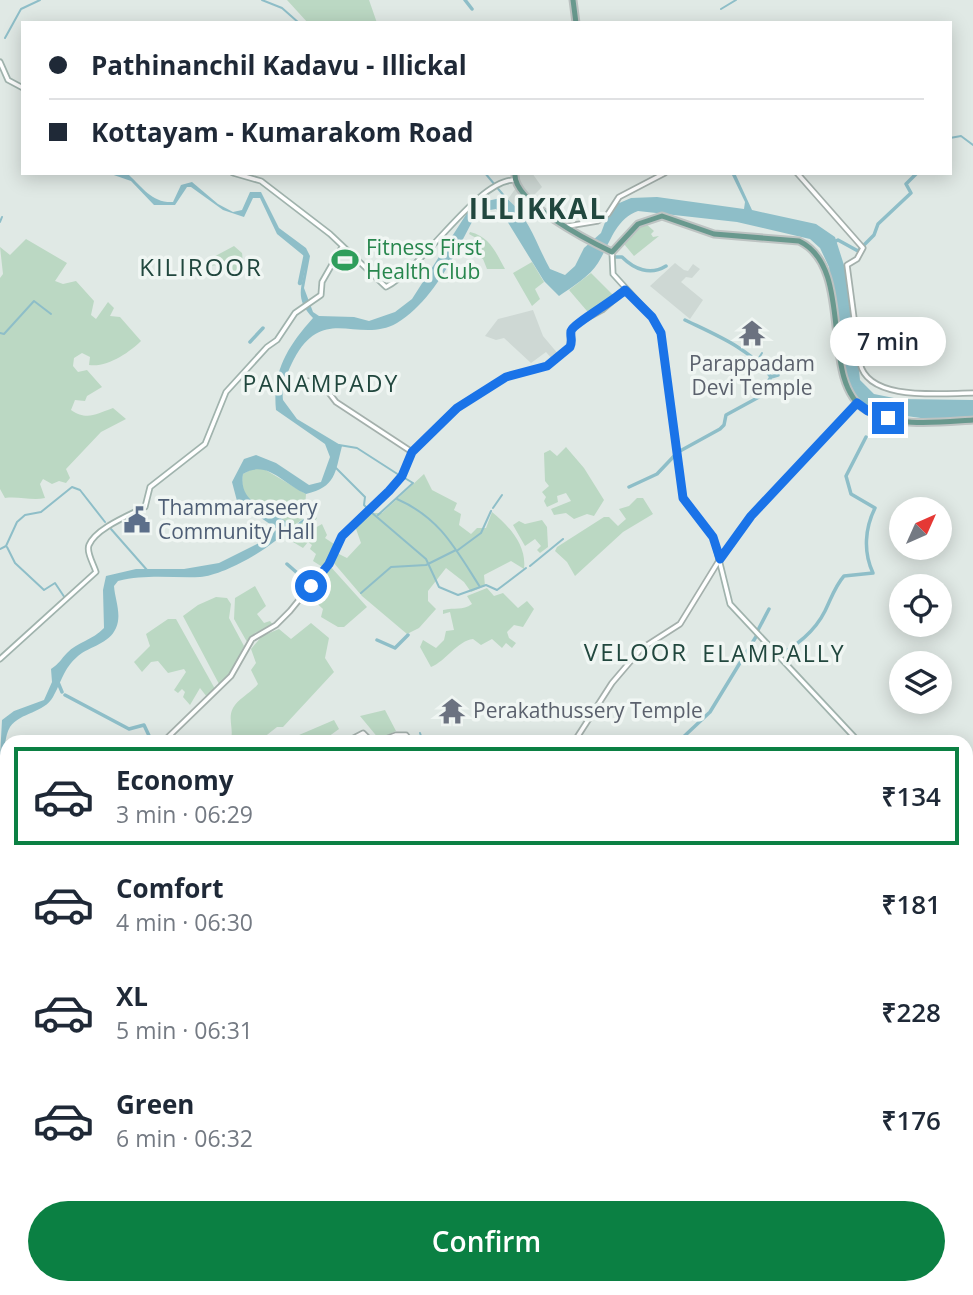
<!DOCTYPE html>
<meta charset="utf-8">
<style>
body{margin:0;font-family:"Open Sans",sans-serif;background:#f2f2f3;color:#1f2937;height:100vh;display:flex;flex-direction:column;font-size:26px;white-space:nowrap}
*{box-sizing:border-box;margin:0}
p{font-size:23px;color:#747a83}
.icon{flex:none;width:38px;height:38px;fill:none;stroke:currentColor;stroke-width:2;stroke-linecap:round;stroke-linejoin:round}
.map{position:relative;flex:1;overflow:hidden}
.drawer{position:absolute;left:0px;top:735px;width:973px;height:560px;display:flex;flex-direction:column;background:#fff;border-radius:21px 21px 0 0;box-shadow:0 4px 18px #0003}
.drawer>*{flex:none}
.banner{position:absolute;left:21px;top:21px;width:931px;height:154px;border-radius:0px;box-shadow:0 4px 18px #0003;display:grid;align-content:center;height:154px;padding:0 28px;background:#fff}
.needle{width:46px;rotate:45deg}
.controls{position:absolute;left:889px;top:497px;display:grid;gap:14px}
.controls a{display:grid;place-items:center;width:63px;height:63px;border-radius:50%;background:#fff;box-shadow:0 4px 18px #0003;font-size:35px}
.end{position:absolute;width:32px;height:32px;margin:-16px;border:9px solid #1a73e8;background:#fff;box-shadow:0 0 0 4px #fff}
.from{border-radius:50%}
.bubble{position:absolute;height:49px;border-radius:24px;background:#fff;box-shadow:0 4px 18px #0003;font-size:23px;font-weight:600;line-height:49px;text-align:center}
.banner b{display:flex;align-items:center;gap:24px;height:66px;font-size:26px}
.banner b+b{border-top:2px solid #e0e1e3}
.banner i{width:18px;height:18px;background:#1f2937}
ul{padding:12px 0 0;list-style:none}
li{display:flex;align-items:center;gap:21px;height:98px;margin:0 14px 10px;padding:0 14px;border:4px solid transparent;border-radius:0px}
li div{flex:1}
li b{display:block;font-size:26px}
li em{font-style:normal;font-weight:600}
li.on{border-color:#0b8043}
li>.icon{width:63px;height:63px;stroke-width:1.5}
.cta{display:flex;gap:14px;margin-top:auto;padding:14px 28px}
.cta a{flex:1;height:80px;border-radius:42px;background:#0b8043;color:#fff;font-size:28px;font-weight:600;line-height:80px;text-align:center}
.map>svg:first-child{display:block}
.built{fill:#ced8d4}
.green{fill:#bbd8c3}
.water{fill:#8ebec8}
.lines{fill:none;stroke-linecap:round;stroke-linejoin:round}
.stream{stroke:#8ebec8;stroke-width:2}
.canal{stroke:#8ebec8;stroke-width:3.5}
.river{stroke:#8ebec8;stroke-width:4.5}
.ferry{stroke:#245e6b;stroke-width:2;stroke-dasharray:9 7;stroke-linecap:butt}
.tertiary-casing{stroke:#a4b0ac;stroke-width:7}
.secondary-casing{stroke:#a0b3ad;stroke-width:7}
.primary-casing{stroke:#bdc3c2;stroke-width:9}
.tertiary{stroke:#fff;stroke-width:3.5}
.secondary{stroke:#fff;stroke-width:3.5}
.primary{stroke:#69998e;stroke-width:5}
.route{stroke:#1a73e8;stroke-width:9}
.labels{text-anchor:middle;stroke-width:7;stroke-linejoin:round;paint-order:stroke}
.leisure-label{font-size:21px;fill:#27864d;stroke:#f0f6f3;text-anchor:start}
.worship-label{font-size:21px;fill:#5b616d;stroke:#f0f6f3}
.service-label{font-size:21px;fill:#4e5e75;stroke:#f0f6f3;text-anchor:start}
.neighbourhood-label{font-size:23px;letter-spacing:2px;fill:#21473e;stroke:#f0f6f3}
.quarter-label{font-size:24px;letter-spacing:2px;fill:#21473e;stroke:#f0f6f3}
.district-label{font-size:28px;font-weight:bold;letter-spacing:2px;fill:#21473e;stroke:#f0f6f3}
</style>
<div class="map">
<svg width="973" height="1295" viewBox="0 0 973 1295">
<rect width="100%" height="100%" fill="#e0e9e5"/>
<path class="built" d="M515 173H532L542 187 532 197 538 205 526 219 508 199 518 185Z
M675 263 684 270 688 271 693 264 700 269 692 278 686 277 681 282 703 300 690 319 650 286Z
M533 310 543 336 559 355 553 360 546 352 531 363 504 338 496 340 485 336 498 319Z"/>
<path class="green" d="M287 0H369L377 23H308Z
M644 222 654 231 651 234 653 237 659 236 634 256 624 244Z
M470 232C490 237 495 251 505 269H487L483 259 474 254 476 238 469 234Z
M26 239 67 263 55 281 63 284 76 281 94 301 91 315 96 319 108 302 114 308 110 316 120 317 141 341C130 352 107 368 89 365L90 357 82 353 74 358 73 366 78 372 87 370 102 387 87 396 85 401 75 400 71 410C87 421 96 414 113 408L126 419 101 432 66 469 70 478 66 483 59 481 52 484 43 479 40 484 45 498C32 501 19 496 5 498L0 489V278L3 274 0 247 10 255Z
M234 246 242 253C244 265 239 271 228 276L217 265 210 266 206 261Z
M532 262 544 282 535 289 540 299 532 306 513 273Z
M591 273 614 296 600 309 587 311 569 290Z
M566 447 584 468 604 500 594 516 587 514 574 519 566 513 554 515 551 509 571 501 566 493 557 496 558 502 547 507 544 501 546 497 542 492 549 486 545 481 544 453 550 450 557 456Z
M256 467 264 469 306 494 305 508 301 510 292 503 303 519 290 528C277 505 236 512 243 474Z
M424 474 432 490 457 503 454 510 461 514 459 525 471 534 477 528H486L492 512C509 526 527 545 524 569L511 561 484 575 485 586 471 592 464 582 446 568 428 591V601L436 609 419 628 407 634 362 596 333 562 337 553 347 558 361 543 355 526 370 513H382Z
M637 498H643L653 514 623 532 575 576 567 562 555 551 557 547 604 517H609L618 526 626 519 619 509 629 506Z
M310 514 317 518 312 525 315 528 322 524 327 535 325 538 334 544 333 553 324 568 313 561 316 554 310 549 312 545 308 542 303 548 293 542 298 533 295 527Z
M542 520 547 527 548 547 540 553 537 550 541 546 535 539 525 546 513 525 519 521 525 524Z
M330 566 367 607 344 627H338L321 617 323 609 311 598 329 582 324 574Z
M255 586 266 606 257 614 264 623 270 621 273 625 255 633 247 642 234 619 235 598Z
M487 588 494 596 503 593 518 608 527 601 534 609 523 627 514 625 507 632 509 638 516 643 512 648 506 643 502 648 492 639 481 645 473 639C457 641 446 661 431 667L420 647 423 640 436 648 444 640 446 631 454 630 450 612 443 614V610C455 607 462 611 472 604L467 596Z
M216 597 227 598 231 604 229 618 244 646 230 674 219 684 183 616 198 605Z
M168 619H176L215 689 207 697 200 688 190 705 183 697 185 692 182 689 178 693 174 690 186 672 184 669 168 673 158 661 151 662 142 672 134 662 150 646 146 634Z
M311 623 329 638 325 658 334 672 283 727H277L258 742H230C235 730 227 719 233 708 238 699 252 692 258 684L251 670 256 663 251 649 262 636 279 629 291 639Z
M385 710 396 731 379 739 360 716Z
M334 720 339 729 321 742H293L292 738Z
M0 821 7 828V1271L0 1273Z
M966 1158 973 1159V1273L966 1276Z
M163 1288H378V1292L373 1295H171Z
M430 1288H687L679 1295H426Z
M722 1288H799L806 1295H728Z"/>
<path class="water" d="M108 173 129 175C143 188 152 203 173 202L181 185 192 182 218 204 233 212 242 210 250 192H261L279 228 306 248 310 256 304 288 313 312 319 316 354 317 369 321 395 312 412 299 467 213 478 203 505 197C529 216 536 244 550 269L565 275 575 266 584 248 601 233 607 217 617 204 631 198 657 197 744 209 745 202 731 173H735L752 210 816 224 835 237 851 287 860 380 874 394 899 399 973 400V417L928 419 870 411 855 397 843 365 829 267 820 248 810 239 737 222 638 211C615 219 610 244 598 263 590 276 572 287 559 296L544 281 504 216 496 209 484 211 473 220C454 256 433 301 397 323 358 345 324 303 294 359 288 371 281 386 283 400L297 419 342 446C335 473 336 487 306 494 283 484 267 459 243 474 238 505 269 508 288 523L289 527C275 547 223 576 200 577 171 578 146 574 118 581L114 586C115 600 122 614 116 628 109 644 90 646 78 656 63 669 62 681 53 697 44 713 21 712 10 727 4 737 7 747 0 757L2 720 14 711 44 700 52 682 51 669C59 664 61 659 67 653 77 642 93 640 104 628L103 590 106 576 136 569H184L219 563 267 539 277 529 237 501 232 482 244 459 256 455 276 463 309 485 321 482 330 457 325 444 276 410C272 371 288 346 313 318 288 293 310 278 304 256L277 234 260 198H253L244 217 223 210 191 187H187L175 205H154L131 181Z
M7 1280V1288H61L75 1295H0V1281Z"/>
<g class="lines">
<path class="stream" d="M262 0 282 8 299 23
M721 9 736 0
M5 38 21 9 40 0
M950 138 961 136 973 145
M485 173 505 197
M0 222 2 217
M0 333 4 334 34 301 51 314
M757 361 762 353
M339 445 357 448 399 475
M336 468 365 497 364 505 367 508
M397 499C440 518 455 548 480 587
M493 508 502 495
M371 512 426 559 439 587 458 595 486 585 497 590 526 568
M378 515 413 483 403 477
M111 529 147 570
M291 530 310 515 315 516
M7 547 15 563 44 590 55 583 65 598
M0 549 6 546 17 522 25 515 41 512 72 487 80 490 105 522
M458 550 481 533 491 511
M530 566 563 539
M361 593 391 567 426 565 456 550
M420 733 423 742
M806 1288 813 1295"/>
<path class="canal" d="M465 0 472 9
M832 243 838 240 858 251 874 235 878 224 911 193 906 184 917 173
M615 257H622C634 269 650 276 666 266
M685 320C716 335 751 349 771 377
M250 342 263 328
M680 451 720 429 724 425 726 415 759 397 771 377 778 375
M629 487 657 474 676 454
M287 564 303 578 312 581
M317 582 320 583
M758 630 769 609
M377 640 395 648 408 635
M771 659C792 649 814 633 825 611 831 599 835 586 844 576L873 573C863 552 865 528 875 508L851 494 846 476 866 437
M57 680 62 692
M65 695 129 729 144 725 152 742
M174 738 185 742
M678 742 710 712 757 635
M867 742 878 737
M406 1295 417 1288"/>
<path class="river" d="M300 283 306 254"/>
<path class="ferry" d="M0 763 7 767
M966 1287 973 1284
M896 1288 909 1295
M18 1295H22
M951 1295 964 1288"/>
<g class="tertiary-casing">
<path id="tertiary" d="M797 173 863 248 857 259 847 265 860 363C868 402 942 393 973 393
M568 226 598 221 608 214 619 197 665 173
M308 381 323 385 336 402 412 452
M163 742 231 676 252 639 276 625 290 611 329 563 342 536 389 491 402 476 412 452 445 419 464 403 506 377 547 366 570 347 571 330 578 323 602 310 625 290
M346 742 363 733 372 742
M378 742 396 735H406L411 742
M574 742 612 683 641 649 680 624 723 554 751 516 857 403"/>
</g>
<g class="secondary-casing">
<path id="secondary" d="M0 62 8 80 23 88
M233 173 261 181 330 234 386 287C424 267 477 180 514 180
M612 252 613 274 652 317 661 333 683 498 714 539 730 604 859 742
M0 659 96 572C94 565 86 552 89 545 96 528 130 515 145 507L150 487 205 444 226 392 267 347 277 340 295 313 321 295 322 282 342 247
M966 771 973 774
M966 904 973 909
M383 1288V1295"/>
</g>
<g class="primary-casing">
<path id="primary" d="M573 0 576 23
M515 173C512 202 589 241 612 252L638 224 662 216 714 234 799 241C856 268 818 381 866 410 895 428 941 422 973 420"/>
</g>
<use href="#tertiary" class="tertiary"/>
<use href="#secondary" class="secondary"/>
<use href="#primary" class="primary"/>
</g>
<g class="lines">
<path class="route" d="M311 586 329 564 342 536 389 491 402 476 412 452 457 408 506 377 547 366 570 347C573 340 570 338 571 331 573 324 615 300 625 290L652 317 661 333 683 498 713 537 720 559 751 516 857 403 868 411 888 418"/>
</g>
<defs>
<g id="stadium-bare" transform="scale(2.1)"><path d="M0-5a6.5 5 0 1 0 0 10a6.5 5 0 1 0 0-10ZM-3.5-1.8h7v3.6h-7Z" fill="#2e9e5b" stroke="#f0f6f3" stroke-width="2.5" paint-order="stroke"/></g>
<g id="temple-bare" transform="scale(2.1)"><path d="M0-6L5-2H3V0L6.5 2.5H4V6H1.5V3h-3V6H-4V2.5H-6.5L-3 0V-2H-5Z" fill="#6b7280" stroke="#f0f6f3" stroke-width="2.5" paint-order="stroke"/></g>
<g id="civic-bare" transform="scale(2.1)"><path d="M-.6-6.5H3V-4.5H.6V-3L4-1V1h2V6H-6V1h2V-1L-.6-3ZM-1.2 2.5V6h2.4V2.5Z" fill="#5c6f8a" stroke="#f0f6f3" stroke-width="2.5" paint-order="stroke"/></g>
</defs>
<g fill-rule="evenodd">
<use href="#stadium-bare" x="345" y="260"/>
<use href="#temple-bare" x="752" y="333"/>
<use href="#civic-bare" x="137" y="520"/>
<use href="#temple-bare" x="452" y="711"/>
</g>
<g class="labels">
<g class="leisure-label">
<text x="366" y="255">Fitness First<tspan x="366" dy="24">Health Club</tspan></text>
</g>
<g class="worship-label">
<text x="752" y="371">Parappadam<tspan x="752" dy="24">Devi Temple</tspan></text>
<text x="473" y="718" text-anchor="start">Perakathussery Temple</text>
</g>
<g class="service-label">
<text x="158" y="515">Thammaraseery<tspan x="158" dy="24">Community Hall</tspan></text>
</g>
<g class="neighbourhood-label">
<text x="321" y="392">PANAMPADY</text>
<text x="774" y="662">ELAMPALLY</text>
</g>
<g class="quarter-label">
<text x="201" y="276">KILIROOR</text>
<text x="636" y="661">VELOOR</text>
</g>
<g class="district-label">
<text x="538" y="219">ILLIKKAL</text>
</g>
</g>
</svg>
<div class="controls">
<a><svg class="needle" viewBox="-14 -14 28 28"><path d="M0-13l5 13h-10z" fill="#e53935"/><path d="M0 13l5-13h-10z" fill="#747a83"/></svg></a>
<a><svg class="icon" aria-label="locate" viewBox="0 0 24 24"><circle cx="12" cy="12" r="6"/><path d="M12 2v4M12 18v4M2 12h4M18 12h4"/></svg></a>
<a><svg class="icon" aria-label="layers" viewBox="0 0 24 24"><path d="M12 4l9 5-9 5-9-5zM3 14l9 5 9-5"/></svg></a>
</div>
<i class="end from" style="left:311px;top:586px"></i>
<i class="end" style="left:888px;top:418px"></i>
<div class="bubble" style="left:830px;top:317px;width:116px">7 min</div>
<div class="banner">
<b><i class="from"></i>Pathinanchil Kadavu - Illickal</b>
<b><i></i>Kottayam - Kumarakom Road</b>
</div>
<section class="drawer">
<ul>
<li class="on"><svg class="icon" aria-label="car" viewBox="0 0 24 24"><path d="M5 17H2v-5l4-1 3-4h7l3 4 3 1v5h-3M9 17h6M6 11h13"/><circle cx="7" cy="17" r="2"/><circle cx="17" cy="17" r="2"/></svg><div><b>Economy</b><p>3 min · 06:29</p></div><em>₹134</em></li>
<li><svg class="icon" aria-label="car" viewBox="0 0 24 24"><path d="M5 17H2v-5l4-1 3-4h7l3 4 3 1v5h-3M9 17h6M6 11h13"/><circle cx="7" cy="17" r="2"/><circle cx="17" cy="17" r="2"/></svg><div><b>Comfort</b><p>4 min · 06:30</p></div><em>₹181</em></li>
<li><svg class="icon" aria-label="car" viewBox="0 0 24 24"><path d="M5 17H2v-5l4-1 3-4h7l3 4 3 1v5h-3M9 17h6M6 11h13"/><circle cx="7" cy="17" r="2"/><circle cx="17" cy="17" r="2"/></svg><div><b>XL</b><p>5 min · 06:31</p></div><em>₹228</em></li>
<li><svg class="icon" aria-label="car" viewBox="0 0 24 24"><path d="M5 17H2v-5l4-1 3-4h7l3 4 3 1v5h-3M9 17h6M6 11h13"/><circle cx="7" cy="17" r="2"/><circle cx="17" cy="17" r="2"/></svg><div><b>Green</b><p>6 min · 06:32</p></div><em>₹176</em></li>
</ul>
<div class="cta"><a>Confirm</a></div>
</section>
</div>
